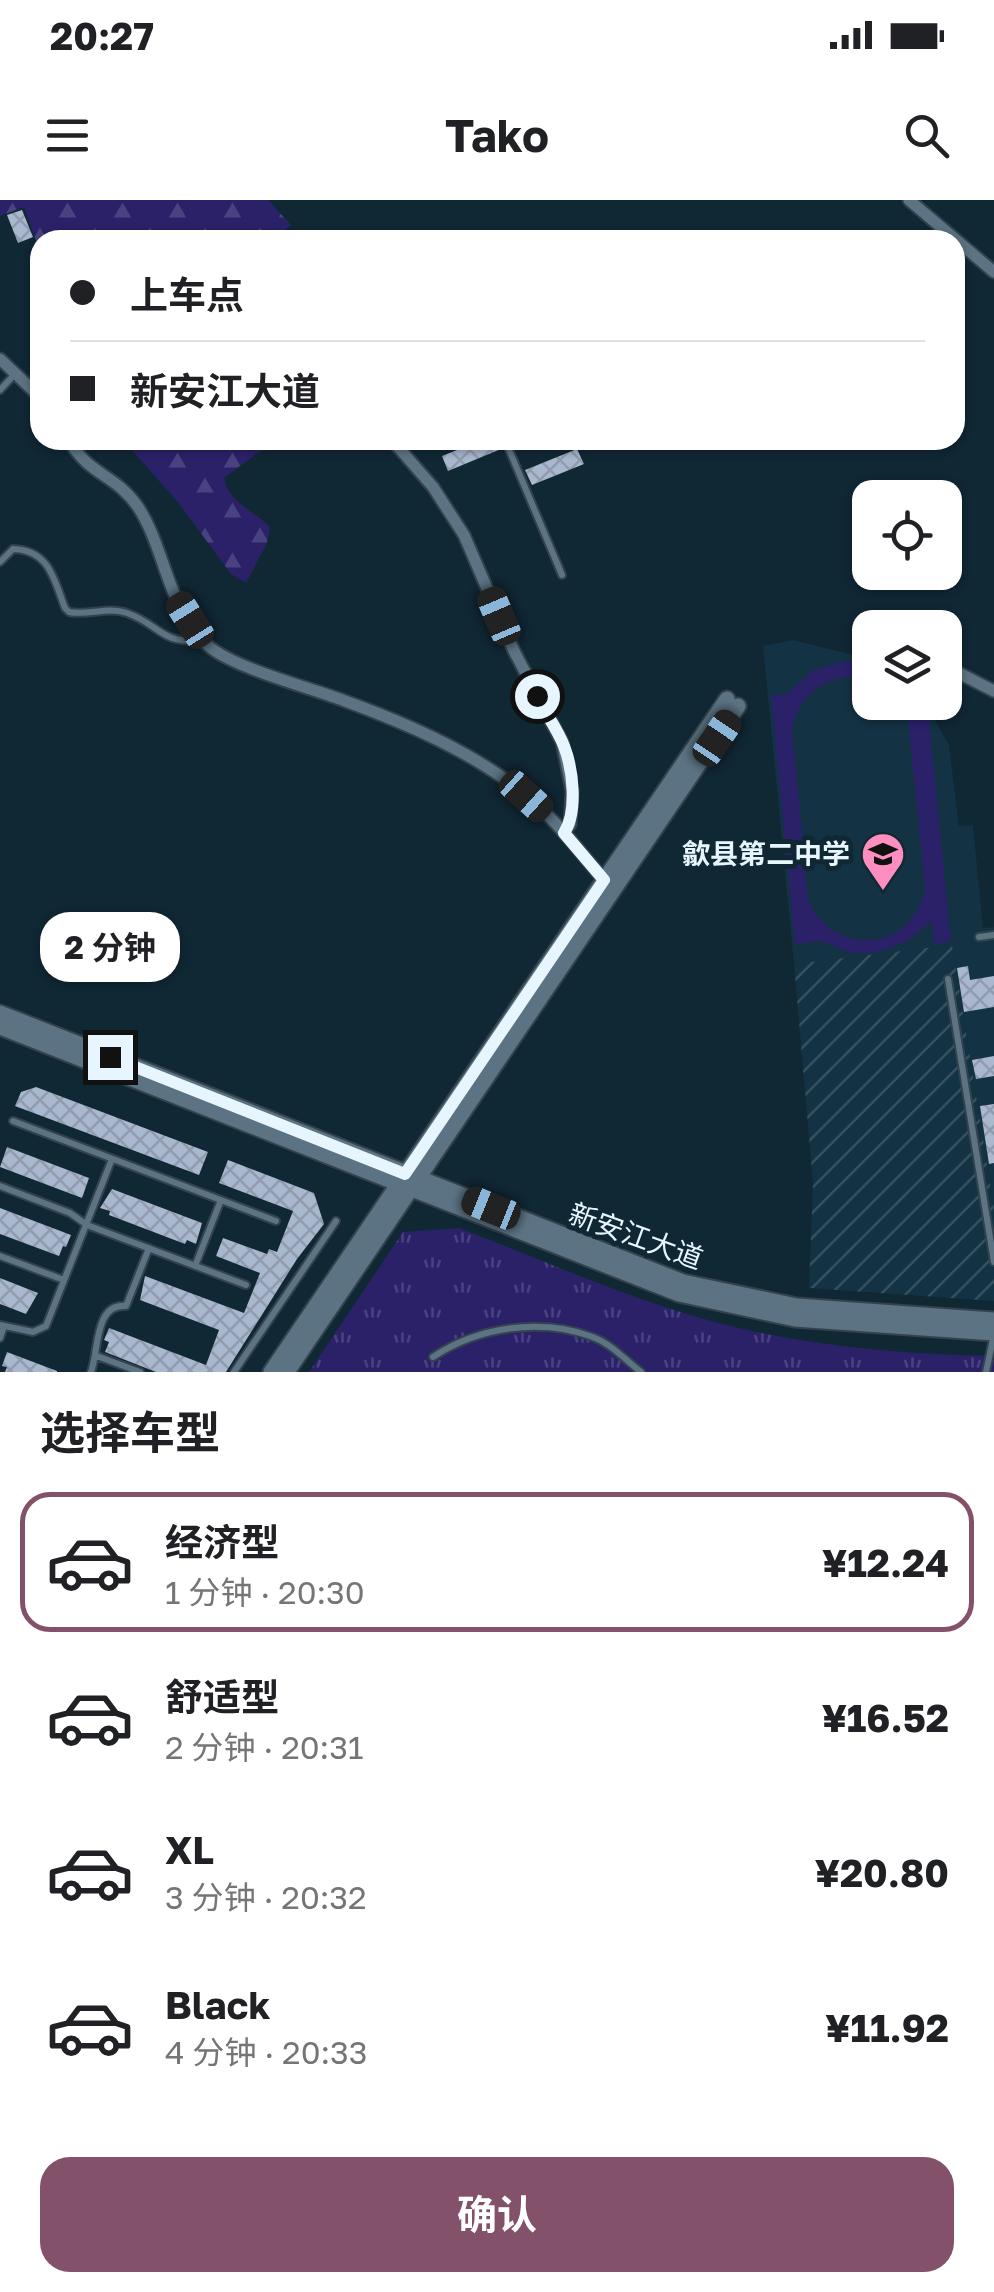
<!DOCTYPE html>
<html lang="zh">
<meta charset="utf-8">
<style>
body{margin:0;font-family:"Golos Text","Noto Sans SC",sans-serif;background:#f6f6f6;color:#202124;height:100vh;display:flex;flex-direction:column;font-size:38px;white-space:nowrap}
*{box-sizing:border-box;margin:0}
p{font-size:32px;color:#757577}
.icon{flex:none;width:55px;height:55px;fill:none;stroke:currentColor;stroke-width:2;stroke-linecap:round;stroke-linejoin:round}
.map{position:relative;height:1172px;overflow:hidden}
.panel{display:flex;flex-direction:column;background:#fff;flex:1}
.panel>*{flex:none}
.banner{position:absolute;left:30px;top:30px;width:935px;height:220px;border-radius:30px;box-shadow:0 2px 8px #0004;display:grid;align-content:center;height:220px;padding:0 40px;background:#fff}
.fabs{position:absolute;left:852px;top:280px;display:grid;gap:20px}
.fabs a{display:grid;place-items:center;width:110px;height:110px;border-radius:20px;background:#fff;box-shadow:0 2px 8px #0004;font-size:50px}
.end{position:absolute;width:45px;height:45px;margin:-22px;border:12px solid #e7f5fe;background:#111;box-shadow:0 0 0 5px #111}
.from{border-radius:50%}
.bubble{position:absolute;height:70px;border-radius:30px;background:#fff;box-shadow:0 2px 8px #0004;font-size:32px;font-weight:700;line-height:70px;text-align:center}
.car{position:absolute;width:30px;height:60px;margin:-30px -15px;border-radius:12px;box-shadow:0 0 8px 2px #0007;background:linear-gradient(#222 24%,#8ab4d8 0 40%,#222 0 76%,#8ab4d8 0 86%,#222 0)}
.banner b{display:flex;align-items:center;gap:35px;height:95px;font-size:38px}
.banner b+b{border-top:2px solid #e0e0e0}
.banner i{width:25px;height:25px;background:#202124}
ul{padding:0;list-style:none}
li{display:flex;align-items:center;gap:30px;height:140px;margin:0 20px 15px;padding:0 20px;border:5px solid transparent;border-radius:30px}
li div{flex:1}
li b{display:block;font-size:38px}
li em{font-style:normal;font-weight:700}
li.selected{border-color:#83526a}
li>.icon{width:90px;height:90px;stroke-width:1.5}
h2{padding:0 40px;font-size:45px;line-height:120px}
.action{display:flex;gap:20px;margin-top:auto;padding:20px 40px}
.action a{flex:1;height:115px;border-radius:30px;background:#83526a;color:#fff;font-size:40px;font-weight:700;line-height:115px;text-align:center}
.status{display:flex;justify-content:space-between;align-items:center;height:70px;padding:0 50px;background:#fff;direction:ltr}
.status svg{height:28px;fill:currentColor}
header{display:flex;justify-content:space-between;align-items:center;height:130px;padding:0 40px;background:#fff;font-size:45px;font-weight:700}
.map>svg:first-child{display:block}
.built{fill:#133243}
.industrial{fill:url(#industrial-furrows)}
.grass{fill:#2a2169}
.forest{fill:url(#forest-firs)}
.park{fill:url(#park-tufts)}
.building{fill:url(#building-cross-hatch)}
.lines{fill:none;stroke-linecap:round;stroke-linejoin:round}
.lane-casing{stroke:#33424d;stroke-width:10}
.street-casing{stroke:#33424d;stroke-width:15}
.secondary-casing{stroke:#33424d;stroke-width:19}
.lane{stroke:#5b7383;stroke-width:6}
.street{stroke:#5b7383;stroke-width:11}
.secondary{stroke:#5b7383;stroke-width:15}
.route{stroke:#e7f5fe;stroke-width:12}
.labels{text-anchor:middle;stroke-width:10;stroke-linejoin:round;paint-order:stroke}
.poi-label{font-size:28px;font-weight:bold;fill:#e7f5fe;stroke:#102734;text-anchor:end}
.street-label{font-size:28px;fill:#e7f5fe;stroke:#102734}
</style>
<div class="status"><b>20:27</b><svg viewBox="0 0 49 12"><path d="M0 12V9h3v3zM5 12V6h3v6zM10 12V3h3v9zM15 12V0h3v12zM26 1h20v11H26zM47 4h2v5h-2z"/></svg></div>
<header><svg class="icon" aria-label="menu" viewBox="0 0 24 24"><path d="M4 6h16M4 12h16M4 18h16"/></svg>Tako<svg class="icon" aria-label="search" viewBox="0 0 24 24"><circle cx="10" cy="10" r="6"/><path d="M15 15l6 6"/></svg></header>
<div class="map">
<svg width="994" height="1172" viewBox="0 0 994 1172">
<defs>
<pattern id="industrial-furrows" width="10" height="10" patternUnits="userSpaceOnUse" patternTransform="scale(2.5)"><rect width="10" height="10" fill="#133243"/><path d="M-1 1l2-2M0 10L10 0M9 11l2-2" fill="none" stroke="#35505f"/></pattern>
<pattern id="forest-firs" width="22" height="20" patternUnits="userSpaceOnUse" patternTransform="scale(2.5)"><rect width="22" height="20" fill="#2a2169"/><path d="M5 1l3.5 6h-7zM16 11l3.5 6h-7z" fill="#494280"/></pattern>
<pattern id="park-tufts" width="24" height="20" patternUnits="userSpaceOnUse" patternTransform="scale(2.5)"><rect width="24" height="20" fill="#2a2169"/><path d="M3 7l-1-3M5 7V3M7 7l1-3M15 17l-1-3M17 17v-4M19 17l1-3" fill="none" stroke="#494280"/></pattern>
<pattern id="building-cross-hatch" width="8" height="8" patternUnits="userSpaceOnUse" patternTransform="scale(2.5)"><rect width="8" height="8" fill="#a9b8cf"/><path d="M0 0l8 8M0 8l8-8" fill="none" stroke="#909cae"/></pattern>
</defs>
<rect width="100%" height="100%" fill="#102734"/>
<path class="built" d="M793 440 870 459V502L925 503 949 545 959 626 973 625 983 728 994 727V1008L952 746 794 764 763 446Z"/>
<path class="industrial" d="M952 745 994 1008V1101L809 1088 813 983 794 764Z"/>
<path class="grass" d="M844 461 870 463V479C832 469 799 492 792 530 796 571 800 612 804 653 806 669 804 691 811 706 824 732 855 746 882 738 906 731 920 712 925 688L908 519 901 503H921L924 509H928L951 742 934 744 931 721 906 742 874 753H852L821 741 795 744 771 495 787 494 812 471Z"/>
<path class="forest" d="M0 0H268L291 25 272 40H40V52L24 7 0 16Z
M123 240H301L302 245 267 246 224 278C228 302 254 311 270 327L267 343 246 383 231 374 177 301Z"/>
<path class="park" d="M459 1028C529 1055 597 1085 668 1108 773 1143 884 1154 994 1156V1172H309L403 1032Z"/>
<path class="building" d="M22 10 33 37 18 43 7 15Z
M482 240H498L501 249 448 271 442 256Z
M577 249 584 264 532 285 525 270Z
M968 766 970 780 994 776V807L964 812 957 768Z
M994 856V876L976 879 972 860Z
M36 887 208 952 199 975 15 906 21 892Z
M994 904V963L989 964 980 906Z
M7 947 89 978 82 998 0 967Z
M228 960 314 993 324 1024 297 1059 226 1172H156L105 1152 109 1142 104 1140 109 1128 206 1165 219 1130 140 1100 145 1076 244 1113 260 1073 216 1056 223 1038 267 1054 269 1049 277 1052 293 1011 219 983Z
M112 989 202 1023 196 1044 187 1040 185 1044 109 1015 110 1011 100 1008Z
M0 1008 71 1035 66 1047 63 1046 59 1056 0 1034Z
M0 1078 38 1093 26 1114 0 1104Z
M7 1152 57 1171V1172H5L7 1167 2 1166Z"/>
<g class="lines">
<g class="lane-casing">
<path id="lane" d="M0 190 15 174
M505 240 562 375
M0 362 13 349C49 350 54 379 65 408L69 412C88 416 108 406 127 413 161 425 158 443 202 441
M979 737 994 735
M948 779 994 1062
M13 921 276 1021
M0 986 70 1013 87 1025 246 1085
M0 1056 64 1080
M195 1066 221 1000
M0 1125 33 1132 46 1126 112 959
M0 1138 4 1126
M97 1156 140 1172
M433 1157C478 1127 539 1118 590 1136 611 1143 624 1159 641 1172
M91 1172C99 1151 94 1103 126 1106L149 1048
M234 1172 336 1021
M986 1172 994 1134"/>
</g>
<g class="street-casing">
<path id="street" d="M909 0 994 72
M0 159 40 197
M69 240C88 275 117 275 138 307 166 349 169 416 211 448 238 469 311 488 345 501 408 524 475 553 527 596 556 620 579 651 604 680
M392 240 433 287 464 335 514 451 562 542 572 591 570 624 564 633
M945 466 994 491"/>
</g>
<g class="secondary-casing">
<path id="secondary" d="M0 813 683 1082 797 1106 994 1120
M0 827 679 1094 795 1119 994 1133
M271 1172 727 499
M287 1172 738 506"/>
</g>
<use href="#lane" class="lane"/>
<use href="#street" class="street"/>
<use href="#secondary" class="secondary"/>
</g>
<g class="lines">
<path class="route" d="M110 857 405 974 604 680 564 633C578 612 573 569 564 546 557 528 545 513 537 496"/>
</g>
<defs>
<g id="school-pin" transform="scale(2.25)"><path d="M0 17L-7.5 6A9.5 9.5 0 1 1 7.5 6Z" fill="#fd8ebf" stroke="#102734"/><path d="M0-5L7-2L0 1L-7-2ZM-4 1L0 2.5L4 1V4Q0 6-4 4Z" fill="#111"/></g>
</defs>
<g fill-rule="evenodd">
<use href="#school-pin" x="883" y="654"/>
</g>
<g class="labels">
<g class="poi-label">
<text x="850" y="664">歙县第二中学</text>
</g>
<g class="street-label">
<text transform="translate(636 1036) rotate(20)" y="10">新安江大道</text>
</g>
</g>
</svg>
<div class="fabs">
<a><svg class="icon" aria-label="locate" viewBox="0 0 24 24"><circle cx="12" cy="12" r="6"/><path d="M12 2v4M12 18v4M2 12h4M18 12h4"/></svg></a>
<a><svg class="icon" aria-label="layers" viewBox="0 0 24 24"><path d="M12 4l9 5-9 5-9-5zM3 14l9 5 9-5"/></svg></a>
</div>
<i class="end from" style="left:537px;top:496px"></i>
<i class="end" style="left:110px;top:857px"></i>
<div class="bubble" style="left:40px;top:712px;width:140px">2 分钟</div>
<i class="car" style="left:499px;top:416px;rotate:337deg"></i>
<i class="car" style="left:190px;top:420px;rotate:328deg"></i>
<i class="car" style="left:717px;top:538px;rotate:34deg"></i>
<i class="car" style="left:526px;top:596px;rotate:132deg"></i>
<i class="car" style="left:491px;top:1008px;rotate:292deg"></i>
<div class="banner">
<b><i class="from"></i>上车点</b>
<b><i></i>新安江大道</b>
</div>
</div>
<section class="panel">
<h2>选择车型</h2>
<ul>
<li class="selected"><svg class="icon" aria-label="car" viewBox="0 0 24 24"><path d="M5 17H2v-5l4-1 3-4h7l3 4 3 1v5h-3M9 17h6M6 11h13"/><circle cx="7" cy="17" r="2"/><circle cx="17" cy="17" r="2"/></svg><div><b>经济型</b><p>1 分钟 · 20:30</p></div><em>¥12.24</em></li>
<li><svg class="icon" aria-label="car" viewBox="0 0 24 24"><path d="M5 17H2v-5l4-1 3-4h7l3 4 3 1v5h-3M9 17h6M6 11h13"/><circle cx="7" cy="17" r="2"/><circle cx="17" cy="17" r="2"/></svg><div><b>舒适型</b><p>2 分钟 · 20:31</p></div><em>¥16.52</em></li>
<li><svg class="icon" aria-label="car" viewBox="0 0 24 24"><path d="M5 17H2v-5l4-1 3-4h7l3 4 3 1v5h-3M9 17h6M6 11h13"/><circle cx="7" cy="17" r="2"/><circle cx="17" cy="17" r="2"/></svg><div><b>XL</b><p>3 分钟 · 20:32</p></div><em>¥20.80</em></li>
<li><svg class="icon" aria-label="car" viewBox="0 0 24 24"><path d="M5 17H2v-5l4-1 3-4h7l3 4 3 1v5h-3M9 17h6M6 11h13"/><circle cx="7" cy="17" r="2"/><circle cx="17" cy="17" r="2"/></svg><div><b>Black</b><p>4 分钟 · 20:33</p></div><em>¥11.92</em></li>
</ul>
<div class="action"><a>确认</a></div>
</section>
